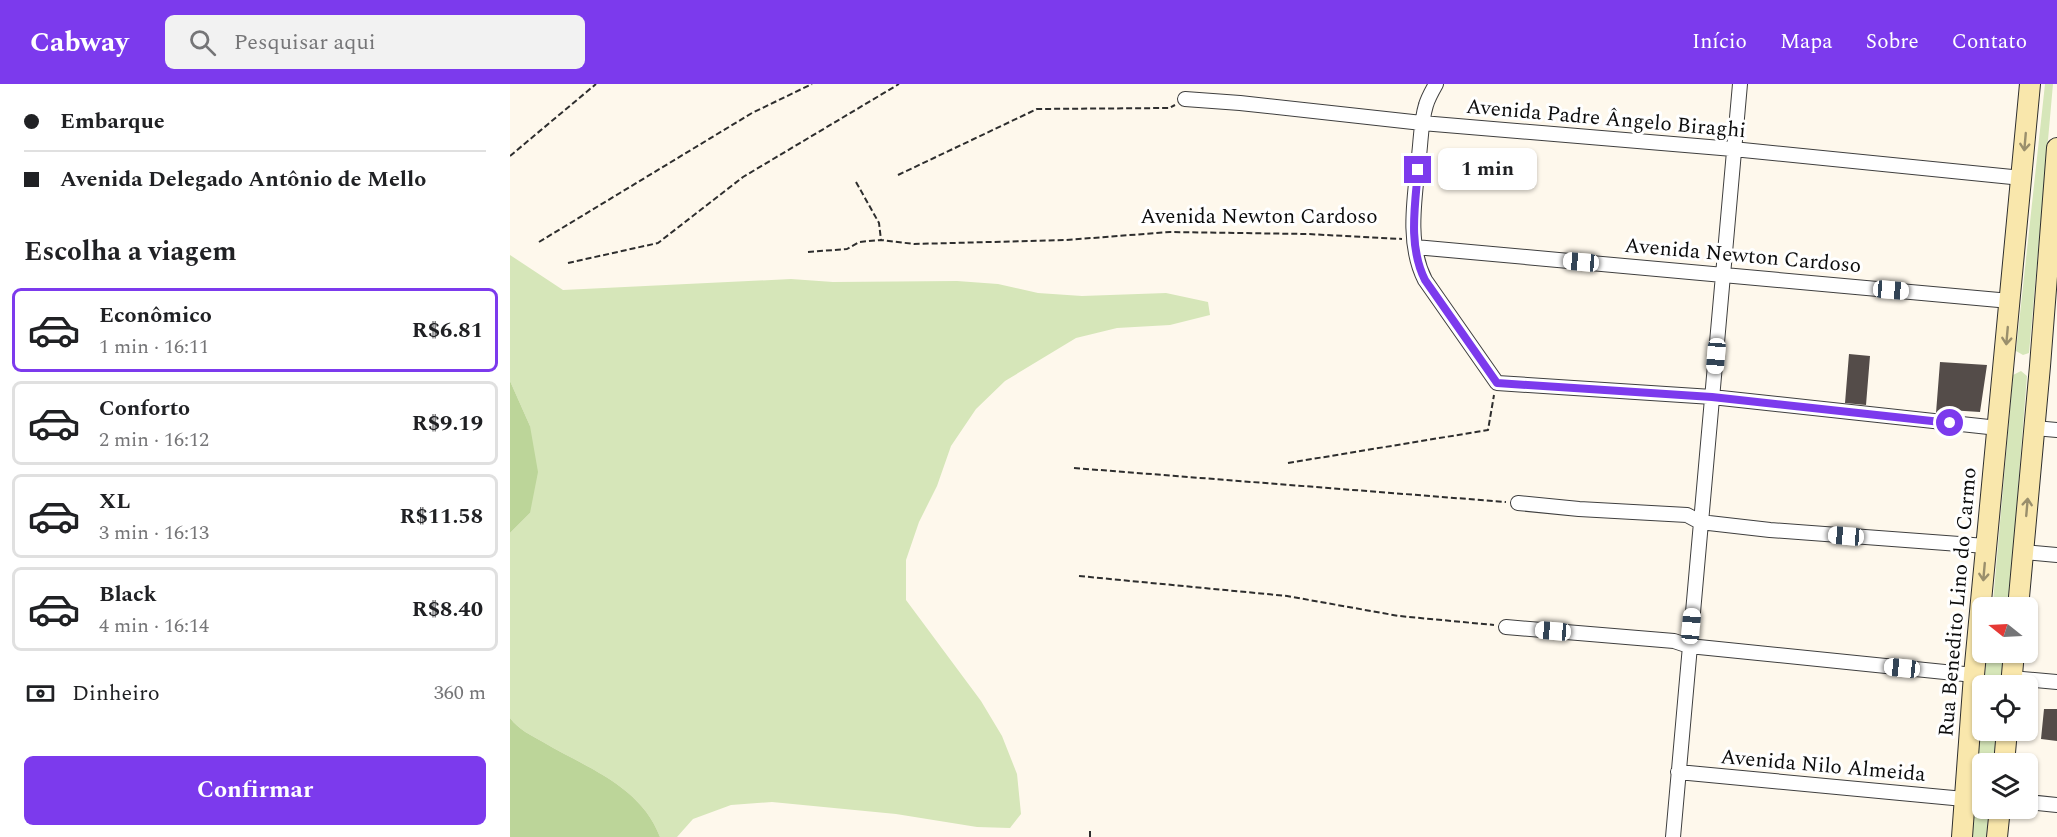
<!DOCTYPE html>
<html lang="pt">
<meta charset="utf-8">
<style>
body{margin:0;font-family:Spectral,serif;background:#f2f2f2;color:#202124;height:100vh;display:flex;flex-direction:column;font-size:22px;white-space:nowrap}
*{box-sizing:border-box;margin:0}
p{font-size:20px;color:#757577}
.icon{flex:none;width:33px;height:33px;fill:none;stroke:currentColor;stroke-width:2;stroke-linecap:round;stroke-linejoin:round}
.map{position:relative;flex:1;overflow:hidden}
.details{display:flex;flex-direction:column;background:#fff;width:510px}
.details>*{flex:none}
.hud{display:grid;align-content:center;height:132px;padding:0 24px;background:#fff}
.needle{width:39px;rotate:288deg}
.fabs{position:absolute;left:1462px;top:513px;display:grid;gap:12px}
.fabs a{display:grid;place-items:center;width:66px;height:66px;border-radius:9px;background:#fff;box-shadow:0 2px 4px #0004;font-size:30px}
.end{position:absolute;width:27px;height:27px;margin:-14px;border:8px solid #7c3aed;background:#fff;box-shadow:0 0 0 3px #fff}
.from{border-radius:50%}
.bubble{position:absolute;height:42px;border-radius:9px;background:#fff;box-shadow:0 2px 4px #0004;font-size:20px;font-weight:700;line-height:42px;text-align:center}
.car{position:absolute;width:18px;height:36px;margin:-18px -9px;border-radius:8px;box-shadow:0 0 4px 2px #0007;background:linear-gradient(#fff 24%,#345 0 40%,#fff 0 76%,#345 0 86%,#fff 0)}
.hud b{display:flex;align-items:center;gap:21px;height:57px;font-size:22px}
.hud b+b{border-top:2px solid #e0e0e0}
.hud i{width:15px;height:15px;background:#202124}
ul{padding:0;list-style:none}
li{display:flex;align-items:center;gap:18px;height:84px;margin:0 12px 9px;padding:0 12px;border:3px solid #e0e0e0;border-radius:9px}
li div{flex:1}
li b{display:block;font-size:22px}
li em{font-style:normal;font-weight:700}
li.active{border-color:#7c3aed}
li>.icon{width:54px;height:54px;stroke-width:1.5}
h2{padding:0 24px;font-size:27px;line-height:72px}
.pay{display:flex;align-items:center;gap:15px;height:66px;padding:0 24px;font-size:22px}
.pay p{margin-inline-start:auto}
.primary-button{display:flex;gap:12px;margin-top:auto;padding:12px 24px}
.primary-button a{flex:1;height:69px;border-radius:9px;background:#7c3aed;color:#fff;font-size:24px;font-weight:700;line-height:69px;text-align:center}
header{display:flex;align-items:center;gap:36px;box-sizing:border-box;height:84px;padding:0 30px;background:#7c3aed;color:#fff}
header strong{font-size:28px}
nav{display:flex;gap:33px;margin-inline-start:auto;font-size:21px}
.search{width:420px;height:54px;background:#f2f2f2;display:flex;align-items:center;gap:15px;box-sizing:border-box;padding:0 21px;border-radius:9px;color:#757577;font-size:22px}
main{display:flex;flex:1;min-height:0}
.map>svg:first-child{display:block}
.green{fill:#d6e6b9}
.forest{fill:#bcd599}
.building{fill:#544c49}
.lines{fill:none;stroke-linecap:round;stroke-linejoin:round}
.street-casing{stroke:#3f3f3f;stroke-width:16}
.secondary-casing{stroke:#2e2e2e;stroke-width:22}
.path{stroke:#2e2e2e;stroke-width:2;stroke-dasharray:6 3;stroke-linecap:butt}
.street{stroke:#fff;stroke-width:14}
.secondary{stroke:#f9e7ac;stroke-width:20}
.oneway{stroke:#9a8f6c}
.route{stroke:#7c3aed;stroke-width:8}
.labels{text-anchor:middle;stroke-width:6;stroke-linejoin:round;paint-order:stroke}
.street-label{font-size:21px;fill:#0c0c0c;stroke:#fff}
</style>
<header>
<strong>Cabway</strong>
<div class="search"><svg class="icon" aria-label="search" viewBox="0 0 24 24"><circle cx="10" cy="10" r="6"/><path d="M15 15l6 6"/></svg>Pesquisar aqui</div>
<nav><a>Início</a><a>Mapa</a><a>Sobre</a><a>Contato</a></nav>
</header>
<main>
<section class="details">
<div class="hud">
<b><i class="from"></i>Embarque</b>
<b><i></i>Avenida Delegado Antônio de Mello</b>
</div>
<h2>Escolha a viagem</h2>
<ul>
<li class="active"><svg class="icon" aria-label="car" viewBox="0 0 24 24"><path d="M5 17H2v-5l4-1 3-4h7l3 4 3 1v5h-3M9 17h6M6 11h13"/><circle cx="7" cy="17" r="2"/><circle cx="17" cy="17" r="2"/></svg><div><b>Econômico</b><p>1 min · 16:11</p></div><em>R$6.81</em></li>
<li><svg class="icon" aria-label="car" viewBox="0 0 24 24"><path d="M5 17H2v-5l4-1 3-4h7l3 4 3 1v5h-3M9 17h6M6 11h13"/><circle cx="7" cy="17" r="2"/><circle cx="17" cy="17" r="2"/></svg><div><b>Conforto</b><p>2 min · 16:12</p></div><em>R$9.19</em></li>
<li><svg class="icon" aria-label="car" viewBox="0 0 24 24"><path d="M5 17H2v-5l4-1 3-4h7l3 4 3 1v5h-3M9 17h6M6 11h13"/><circle cx="7" cy="17" r="2"/><circle cx="17" cy="17" r="2"/></svg><div><b>XL</b><p>3 min · 16:13</p></div><em>R$11.58</em></li>
<li><svg class="icon" aria-label="car" viewBox="0 0 24 24"><path d="M5 17H2v-5l4-1 3-4h7l3 4 3 1v5h-3M9 17h6M6 11h13"/><circle cx="7" cy="17" r="2"/><circle cx="17" cy="17" r="2"/></svg><div><b>Black</b><p>4 min · 16:14</p></div><em>R$8.40</em></li>
</ul>
<div class="pay"><svg class="icon" aria-label="cash" viewBox="0 0 24 24"><path d="M3 7h18v10H3z"/><circle cx="12" cy="12" r="2"/></svg>Dinheiro<p>360 m</p></div>
<div class="primary-button"><a>Confirmar</a></div>
</section>
<div class="map">
<svg width="1547" height="753" viewBox="0 0 1547 753">
<rect width="100%" height="100%" fill="#fef8ec"/>
<path class="green" d="M1535 0H1543L1519 269 1513 271 1506 267Z
M0 171 53 206 281 195 323 198 447 197 488 200 528 209 572 212 656 209 698 218 700 231 660 241 607 244 566 254 495 297 466 325 441 362 427 402 409 438 396 476V516L471 617 492 652 507 690 511 730 500 744 467 743 386 730 262 718 221 721 183 735 167 753H150C131 702 77 684 33 658 21 651 9 646 0 634V449L20 429V342L0 297Z
M1511 287 1517 292 1499 517 1491 521 1483 518 1503 291Z
M1477 569H1494L1491 601H1474Z
M1473 615V646L1487 647 1483 679 1473 680V724L1479 725 1476 753H1461Z"/>
<path class="forest" d="M0 297 20 342 28 388 20 429 0 449Z
M0 634C9 646 21 651 33 658 77 684 131 702 150 753H0Z"/>
<path class="building" d="M1339 270 1360 272 1356 321 1335 319Z
M1430 278 1477 281 1470 328 1439 326V331L1426 329Z
M1534 625H1547V657L1531 655Z"/>
<g class="lines">
<g class="street-casing">
<path id="street" d="M926 0C922 7 918 14 916 21 911 37 911 55 909 72 905 112 896 159 915 196L987 299 1202 313 1488 344
M675 15 730 19 912 39 1223 65 1512 94
M905 163 1500 217
M1525 344 1547 346
M1008 419 1069 425 1177 431 1190 438 1260 446 1476 462
M1513 468 1547 471
M996 543 1164 557 1179 562 1464 591
M1501 594 1547 598
M1168 688 1454 715
M1518 718 1547 721
M1163 753 1230 0"/>
</g>
<g class="secondary-casing">
<path id="secondary" d="M1508 524 1530 282 1547 64
M1501 602 1504 568
M1494 680 1497 646
M1452 753 1464 591 1520 0
M1487 753 1490 724"/>
</g>
<path class="path" d="M0 72 86 0
M388 91 527 25 659 24 665 21
M346 98 369 139 371 156
M29 158 242 29 302 0
M298 168 337 165 349 158 371 156 404 160 556 156 660 148 797 150 892 155
M58 179 148 159 233 93 389 0
M778 379 978 346 984 311
M564 384 996 418
M569 492 777 512 889 532 984 541
M580 753V744"/>
<use href="#street" class="street"/>
<use href="#secondary" class="secondary"/>
</g>
<defs><path id="oneway-shaft" d="M-6 0H5M1.5-3L5.5 0L1.5 3" fill="none" stroke-width="1.6" stroke-linecap="round" stroke-linejoin="round" transform="scale(1.5)"/></defs>
<g class="oneway">
<use href="#oneway-shaft" transform="translate(1515 58) rotate(95)"/>
<use href="#oneway-shaft" transform="translate(1497 252) rotate(95)"/>
<use href="#oneway-shaft" transform="translate(1517 423) rotate(-85)"/>
<use href="#oneway-shaft" transform="translate(1474 488) rotate(95)"/>
</g>
<g class="lines">
<path class="route" d="M908 86C905 122 898 162 915 196L987 299 1202 313 1440 339"/>
</g>
<g class="labels">
<g class="street-label">
<text transform="translate(1096 34) rotate(5)" y="7">Avenida Padre Ângelo Biraghi</text>
<text x="749" y="139">Avenida Newton Cardoso</text>
<text transform="translate(1233 171) rotate(5)" y="7">Avenida Newton Cardoso</text>
<text transform="translate(1447 518) rotate(-85)" y="7">Rua Benedito Lino do Carmo</text>
<text transform="translate(1313 681) rotate(5)" y="7">Avenida Nilo Almeida</text>
</g>
</g>
</svg>
<div class="fabs">
<a><svg class="needle" viewBox="-14 -14 28 28"><path d="M0-13l5 13h-10z" fill="#e53935"/><path d="M0 13l5-13h-10z" fill="#757577"/></svg></a>
<a><svg class="icon" aria-label="locate" viewBox="0 0 24 24"><circle cx="12" cy="12" r="6"/><path d="M12 2v4M12 18v4M2 12h4M18 12h4"/></svg></a>
<a><svg class="icon" aria-label="layers" viewBox="0 0 24 24"><path d="M12 4l9 5-9 5-9-5zM3 14l9 5 9-5"/></svg></a>
</div>
<i class="end from" style="left:1440px;top:339px"></i>
<i class="end" style="left:908px;top:86px"></i>
<div class="bubble" style="left:928px;top:64px;width:99px">1 min</div>
<i class="car" style="left:1071px;top:178px;rotate:275deg"></i>
<i class="car" style="left:1381px;top:206px;rotate:95deg"></i>
<i class="car" style="left:1206px;top:272px;rotate:185deg"></i>
<i class="car" style="left:1336px;top:452px;rotate:275deg"></i>
<i class="car" style="left:1181px;top:542px;rotate:5deg"></i>
<i class="car" style="left:1043px;top:547px;rotate:275deg"></i>
<i class="car" style="left:1392px;top:584px;rotate:276deg"></i>
</div>
</main>
